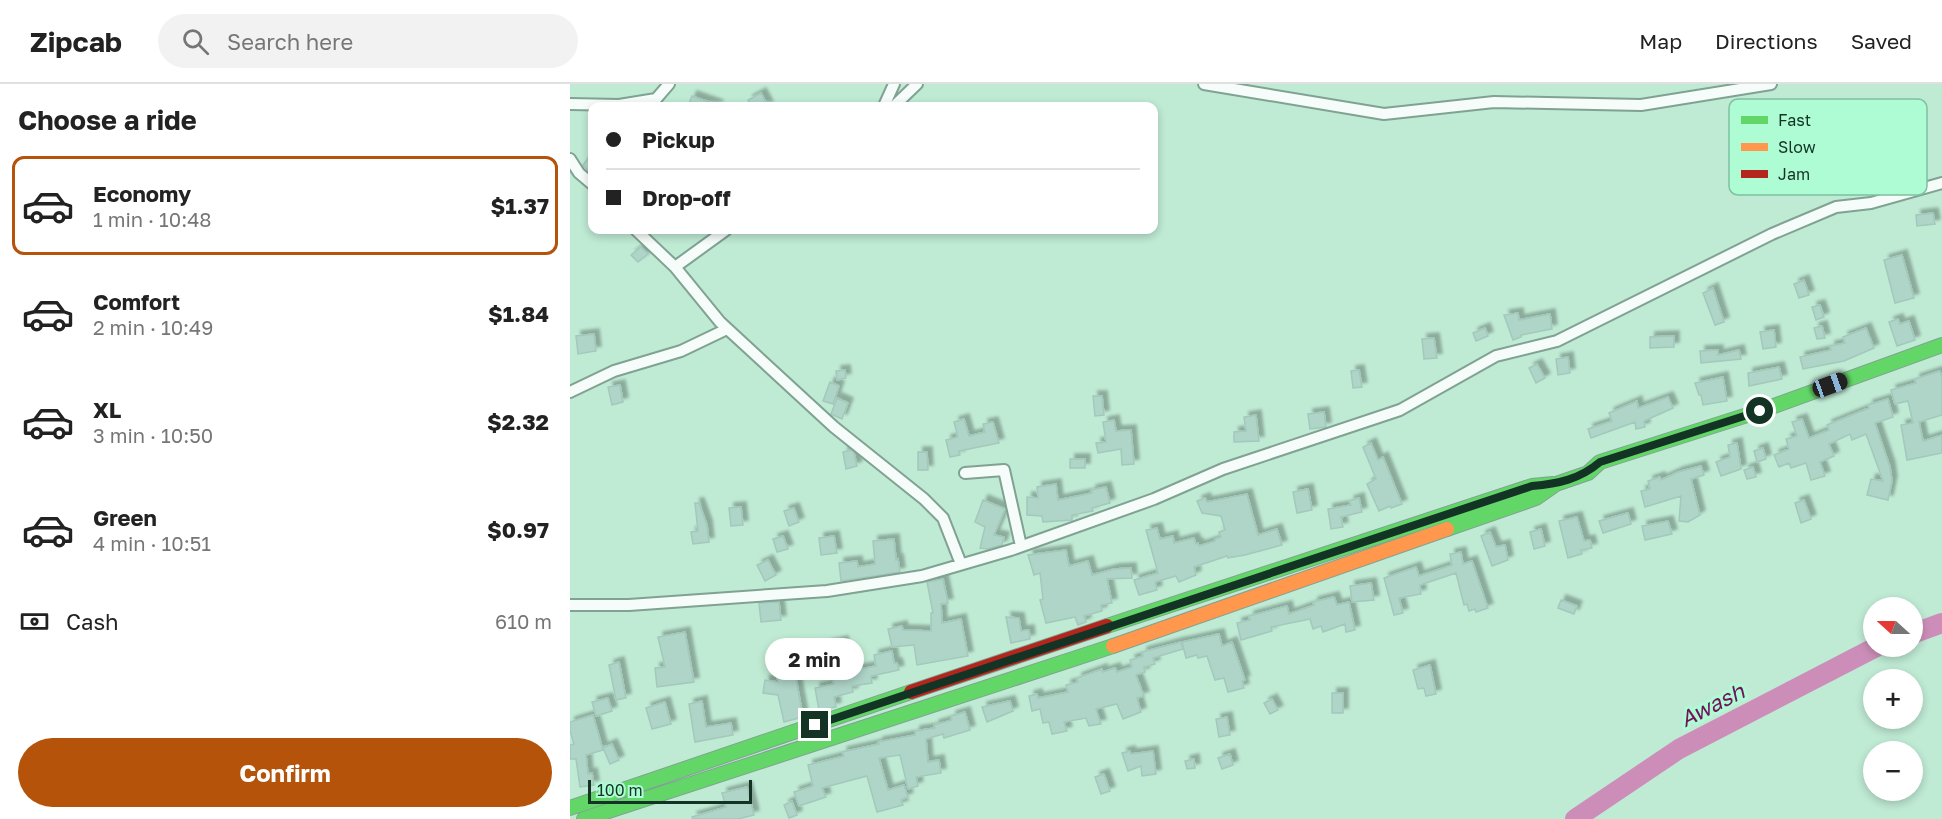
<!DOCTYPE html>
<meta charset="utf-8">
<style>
body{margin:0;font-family:"Golos Text",sans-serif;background:#f2f2f2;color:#222;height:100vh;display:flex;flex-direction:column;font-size:22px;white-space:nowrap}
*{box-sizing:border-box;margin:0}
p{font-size:20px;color:#767676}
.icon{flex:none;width:33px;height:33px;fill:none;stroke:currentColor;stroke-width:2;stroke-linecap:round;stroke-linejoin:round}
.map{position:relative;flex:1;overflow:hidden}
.details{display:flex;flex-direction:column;background:#fff;width:570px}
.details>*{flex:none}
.hud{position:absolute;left:18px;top:18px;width:570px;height:132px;border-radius:12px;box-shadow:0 3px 9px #0003;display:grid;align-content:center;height:132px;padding:0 18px;background:#fff}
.needle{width:39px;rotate:291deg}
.controls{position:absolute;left:1293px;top:513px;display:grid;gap:12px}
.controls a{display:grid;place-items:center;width:60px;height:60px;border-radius:50%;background:#fff;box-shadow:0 3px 9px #0003;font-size:30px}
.scale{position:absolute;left:18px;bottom:15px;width:164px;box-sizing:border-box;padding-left:6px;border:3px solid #133425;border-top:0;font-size:16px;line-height:21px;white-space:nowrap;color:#133425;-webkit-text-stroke:4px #adfcd4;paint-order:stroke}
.end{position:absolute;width:27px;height:27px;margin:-14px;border:8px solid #133425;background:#fff;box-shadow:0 0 0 3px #fff}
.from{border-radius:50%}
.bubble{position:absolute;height:42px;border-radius:21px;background:#fff;box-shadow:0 3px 9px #0003;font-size:20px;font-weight:700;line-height:42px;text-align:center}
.car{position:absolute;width:18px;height:36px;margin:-18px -9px;border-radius:8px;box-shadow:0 0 4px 2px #0007;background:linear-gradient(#222 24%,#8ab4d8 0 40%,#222 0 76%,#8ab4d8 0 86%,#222 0)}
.hud b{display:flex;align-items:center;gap:21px;height:57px;font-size:22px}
.hud b+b{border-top:2px solid #e0e0e0}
.hud i{width:15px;height:15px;background:#222}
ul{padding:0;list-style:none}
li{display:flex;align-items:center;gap:18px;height:99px;margin:0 12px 9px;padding:0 6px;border:3px solid transparent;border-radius:12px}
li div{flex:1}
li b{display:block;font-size:22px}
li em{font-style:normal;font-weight:700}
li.selected{border-color:#b45309}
li>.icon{width:54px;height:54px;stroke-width:1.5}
h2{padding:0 18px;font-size:27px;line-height:72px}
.pay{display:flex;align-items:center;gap:15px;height:66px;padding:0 18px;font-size:22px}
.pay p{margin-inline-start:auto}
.action{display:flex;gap:12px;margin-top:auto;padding:12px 18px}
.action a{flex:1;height:69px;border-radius:36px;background:#b45309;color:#fff;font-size:24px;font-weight:700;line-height:69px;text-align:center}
header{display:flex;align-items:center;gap:36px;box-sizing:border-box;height:84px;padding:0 30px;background:#fff;border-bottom:2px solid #e0e0e0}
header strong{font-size:28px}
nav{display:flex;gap:33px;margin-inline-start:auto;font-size:21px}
.search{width:420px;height:54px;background:#f2f2f2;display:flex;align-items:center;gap:15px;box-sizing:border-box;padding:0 21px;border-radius:33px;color:#767676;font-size:22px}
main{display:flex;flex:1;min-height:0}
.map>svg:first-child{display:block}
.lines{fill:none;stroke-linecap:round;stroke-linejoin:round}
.river{stroke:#cc8eb9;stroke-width:20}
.building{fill:#afd5c8;stroke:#a3c8bc;stroke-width:1.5;filter:url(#shadow)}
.street-casing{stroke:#80a292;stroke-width:14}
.fast-casing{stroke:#80a292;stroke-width:16}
.slow-casing{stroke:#80a292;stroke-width:16}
.jam-casing{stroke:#80a292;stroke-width:16}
.street{stroke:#f5fcf9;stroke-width:10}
.fast{stroke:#63d668;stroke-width:14}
.slow{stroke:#ff974d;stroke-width:14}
.jam{stroke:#b3261e;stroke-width:14}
.route{stroke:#133425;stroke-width:8}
.labels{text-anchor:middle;stroke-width:6;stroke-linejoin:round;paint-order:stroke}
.water-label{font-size:22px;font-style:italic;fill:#75115b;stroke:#adfcd4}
.key{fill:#adfcd4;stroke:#7fc0a0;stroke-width:1.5}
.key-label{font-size:16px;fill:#133425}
</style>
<header>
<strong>Zipcab</strong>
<div class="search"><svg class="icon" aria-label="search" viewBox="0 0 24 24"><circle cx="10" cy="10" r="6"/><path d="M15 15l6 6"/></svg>Search here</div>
<nav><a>Map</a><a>Directions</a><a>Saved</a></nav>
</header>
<main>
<section class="details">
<h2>Choose a ride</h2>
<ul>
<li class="selected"><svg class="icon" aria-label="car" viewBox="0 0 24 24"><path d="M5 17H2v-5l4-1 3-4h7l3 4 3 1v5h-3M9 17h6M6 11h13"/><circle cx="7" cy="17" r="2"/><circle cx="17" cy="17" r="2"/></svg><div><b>Economy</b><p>1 min · 10:48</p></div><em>$1.37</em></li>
<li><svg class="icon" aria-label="car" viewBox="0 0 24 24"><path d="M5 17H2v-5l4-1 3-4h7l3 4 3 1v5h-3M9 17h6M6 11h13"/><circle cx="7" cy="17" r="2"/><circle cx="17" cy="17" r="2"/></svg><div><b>Comfort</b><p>2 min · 10:49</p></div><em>$1.84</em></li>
<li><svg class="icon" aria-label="car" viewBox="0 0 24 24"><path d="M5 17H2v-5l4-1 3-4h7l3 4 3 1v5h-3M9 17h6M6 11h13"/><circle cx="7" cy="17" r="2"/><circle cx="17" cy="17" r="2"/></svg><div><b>XL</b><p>3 min · 10:50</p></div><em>$2.32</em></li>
<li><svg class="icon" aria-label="car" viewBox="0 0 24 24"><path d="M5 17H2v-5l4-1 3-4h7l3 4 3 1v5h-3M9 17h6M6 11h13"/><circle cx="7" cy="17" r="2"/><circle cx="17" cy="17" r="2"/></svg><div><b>Green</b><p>4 min · 10:51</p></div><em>$0.97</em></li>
</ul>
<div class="pay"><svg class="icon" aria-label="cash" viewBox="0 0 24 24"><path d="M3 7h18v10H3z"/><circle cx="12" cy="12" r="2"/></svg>Cash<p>610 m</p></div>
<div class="action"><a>Confirm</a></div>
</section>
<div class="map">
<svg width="1372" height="735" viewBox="0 0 1372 735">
<defs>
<filter id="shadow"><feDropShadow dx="5" dy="-5" stdDeviation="1.5" flood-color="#0004"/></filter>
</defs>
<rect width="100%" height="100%" fill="#bfead4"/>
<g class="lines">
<path class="river" d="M1342 550 1372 539
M1005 735 1109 665 1308 562"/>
</g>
<path class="building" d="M191 9 198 22H181L178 16Z
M122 12 148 21 147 22H118Z
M22 69V91L13 81Z
M1363 129 1365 140 1347 142 1346 131Z
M71 163 78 170 68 178 61 171Z
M1332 171 1344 214 1325 219 1314 176Z
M1234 196 1239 211 1229 214 1224 200Z
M1143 204 1154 238 1145 241 1133 209Z
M1250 221 1254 233 1246 236 1242 223Z
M948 229 949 236 980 230 982 245 951 251V253L943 256 934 231Z
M1328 235 1330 240 1339 237 1345 256 1327 262 1319 238Z
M1252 242 1255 254 1247 255 1244 244Z
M915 244 918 252 906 257 903 249Z
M1296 244 1304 264 1274 277 1233 285 1230 273 1261 266 1260 262 1275 259 1273 253Z
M1204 246 1206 263 1193 265 1190 248Z
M24 250 26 267 8 270 6 252Z
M1104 252V263L1080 264V253Z
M864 254 867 274 854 275 852 255Z
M1148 266V271L1169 266 1171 275 1131 279 1130 267Z
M998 273 1000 289 988 291 986 275Z
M967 280 975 294 966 299 959 284Z
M1209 283 1212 295 1179 302 1178 289Z
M275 286 276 294 267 296 266 287Z
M789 286 792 303 783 304 781 287Z
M1370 287 1372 294V331L1349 338 1353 357 1372 351V369L1337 376 1331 341 1343 339 1338 317 1325 320 1321 306 1346 299 1345 295Z
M1153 293 1157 317 1133 321 1131 311H1129L1125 299Z
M260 298 269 302 263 320 253 317Z
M50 301 53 318 42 321 38 303Z
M523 312H532L534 331 525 332Z
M1098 313 1103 324 1074 337 1075 343 1066 345 1065 338 1021 354 1018 345 1042 337 1039 329 1067 317 1068 324Z
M267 314 278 319 272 335 261 330Z
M1318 315 1323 333 1305 339 1320 383 1322 397 1318 416 1297 411 1301 395 1313 397 1296 350 1282 356 1280 350 1259 360 1264 372 1250 378 1255 392 1241 396 1236 379 1221 384 1219 379 1209 383 1204 371 1219 365 1216 355 1227 352 1222 338 1232 335 1239 354 1259 346 1257 341 1299 324 1298 321Z
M754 328 756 343 740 345 738 330Z
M686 331 689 357 664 358V348L676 347 674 333Z
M394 335 399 352 415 348 413 340 423 338 429 359 389 367 390 371 380 373 376 356 388 353 384 338Z
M544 336 546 347 561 346 564 380 552 381 551 365 528 369 526 359 536 358 533 338Z
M801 359 808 376 813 373 832 420 821 424 820 422 809 427 797 400 806 395 793 363Z
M1167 359 1171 385 1151 392 1146 378 1160 373 1158 361Z
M1193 364 1196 375 1187 378 1184 367Z
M281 366 284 369 287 382 276 385 273 368Z
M348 368H357L358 386H348Z
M500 375H515V384H500Z
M1131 382 1134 391 1121 395 1130 431 1118 438 1109 437 1111 412 1075 423 1071 407 1080 405 1078 397 1090 393 1091 396 1108 388Z
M1183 383 1186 393 1177 395 1174 386Z
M486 400 488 416 522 409 521 406 536 403 540 419 522 424 523 427 502 431V436L473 438 472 432 457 431V413L468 414 467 403Z
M738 405 742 426 727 429 723 408Z
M677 410 688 451 707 445 712 461 675 471 658 474 657 472 624 483 626 491 609 498 606 492 585 498 587 506 569 511 564 496 588 489 576 446 587 444 590 455 603 452 604 459 624 454 626 460 628 459 629 462 645 457V455L651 453 649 448 655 446 651 432 632 429 627 417 635 414 637 418Z
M789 414 792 428 771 433 773 443 761 445 758 425 781 421 779 417Z
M413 416 435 425 424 451 434 453 432 461 417 465 410 464 415 443 405 438Z
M1234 416 1241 435 1231 439 1225 419Z
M125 419H129L137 441 139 458 123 460 121 448 128 447Z
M171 423 173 441 161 442 159 424Z
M224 424 229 438 219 442 214 427Z
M1058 429 1061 440 1033 449 1029 437Z
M1007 433 1014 457 1020 456 1022 464 1011 466 1012 470 998 474 989 437Z
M1098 437 1102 450 1075 456 1072 442Z
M971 445 975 462 964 465 960 448Z
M920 448 926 463 935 461 938 476 922 482 911 452Z
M213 452 218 465 207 468 203 455Z
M264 452 267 469 251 471 249 454Z
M324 455 326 476 328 475 330 488 271 497 269 479 287 477 288 483 305 480 303 457Z
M496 466 499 482 518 477 522 491 544 485 561 484 562 494 537 495 542 519 531 521 532 527 514 532 516 538 508 541 505 533 476 539 470 516 473 515 470 489 464 491 458 471Z
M891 468 893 480 902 477 918 524 906 528 905 525 899 527 897 520 894 521 886 489 850 501 851 510 829 514 833 529 824 531 814 494 846 483 849 492 882 481 880 470Z
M198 476 206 491 195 497 187 481Z
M373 495 378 519 371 520 372 539 391 535 398 572 347 581 344 561 322 563 318 545 332 542 333 546 361 547V529H363L357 498Z
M801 499 804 516 782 518 780 502Z
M764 513 767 521 779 518 785 546 776 548 775 540 753 548 751 542 743 545 740 535 701 543 702 547 671 556 667 539 680 536 679 532 717 522 719 530 744 521 743 518Z
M991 516 1007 522 1004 530 988 524Z
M209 518 211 536 191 538 189 519Z
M436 533 449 534 451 547 459 546 460 555 441 559Z
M115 548 124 598 87 603 85 584 95 583 88 553Z
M649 550 652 562 662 558 675 596 672 597 674 604 658 608 654 594 645 596 637 572 628 574 627 571 616 574 612 558Z
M273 557 279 587 306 582 304 571 322 567 324 579H327L329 586 301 592 302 599 282 602 283 608 264 613 266 623 249 626 245 604 264 600 255 561Z
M611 558 613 565 583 574 585 580 574 583 575 588 566 591 574 612 567 614 571 628 553 635 547 620 526 625 531 640 519 642 516 634 494 638 497 647 482 650 479 638 473 639 470 625 462 627 459 612 467 610 468 614 498 608 496 601 508 598 507 594 532 585 533 588 545 584 547 588 562 583 560 576 573 572 572 568Z
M225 562H243L242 579 224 578Z
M49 578 56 614 46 616 39 581Z
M860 581 866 610 856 612 854 604 848 605 843 586Z
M225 589 233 633 214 638 208 611 193 609 195 596 208 598 207 592Z
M762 609H773V629H762Z
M38 614 42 627 26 632 22 618Z
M702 615 708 626 700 630 694 619Z
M132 617 136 643 161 639 163 651 125 658 119 620Z
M440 617 443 627 417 638 412 623Z
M95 618 101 640 82 645 76 624Z
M395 628 400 646 374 654 373 650 356 655 358 678 369 676 371 689 346 693 348 702 338 705 330 671 309 674 318 706 334 701 338 713 331 716 333 721 307 728 297 692 252 704 256 713 229 722 224 708 243 702 238 681 274 672 272 668 309 660 308 658 345 651V647L365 644 364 641 382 636 381 632Z
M23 631 33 666 16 671 18 690 22 689 24 701 10 703 6 675H0V661L4 660 0 647V638Z
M657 633 660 651 649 653 646 635Z
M42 660 49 676 40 680 33 664Z
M560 667 561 670 583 667 586 690 572 692 571 682 558 687 552 669Z
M660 670 663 681 652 685 648 674Z
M624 675 625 684 617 685 615 677Z
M534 690 540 707 531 710 525 693Z
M177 703 184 731 168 735H123L122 733 156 723 152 709Z
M222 717 227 731 219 734 214 721Z"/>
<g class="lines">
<g class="street-casing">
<path id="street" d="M634 0 814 30 924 18 1071 21 1201 0
M0 20 49 21 86 15 99 0
M314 22 324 0
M324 22 347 0
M0 75 9 89 22 100
M66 146 105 183 150 238 264 343 354 415 373 434 391 480
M105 183 156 146
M0 308 44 287 111 267 157 245
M395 389 434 386 451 462
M0 521H59L257 507 352 492 441 466 584 415 653 385 830 326 926 272 987 257 1202 150 1266 123 1301 119 1372 99"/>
</g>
<g class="fast-casing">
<path id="fast" d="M877 445 966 414 986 400 1018 389 1030 378 1190 327 1372 261
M537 542 962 402 983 400
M0 724 341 608
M14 735 543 562"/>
</g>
<g class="slow-casing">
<path id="slow" d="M543 562 877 445"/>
</g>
<g class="jam-casing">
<path id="jam" d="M341 608 537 542"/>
</g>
<use href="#street" class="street"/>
<use href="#fast" class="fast"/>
<use href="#slow" class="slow"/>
<use href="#jam" class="jam"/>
</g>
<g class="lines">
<path class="route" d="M245 641 962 402C988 400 1010 395 1030 378L1190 327"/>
</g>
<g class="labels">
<g class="water-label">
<text transform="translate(1142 621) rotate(-27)" y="8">Awash</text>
</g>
</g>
<rect x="1159" y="15" width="198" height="96" rx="9" class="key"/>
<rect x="1171" y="32" width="27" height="8" fill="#63d668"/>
<rect x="1171" y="59" width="27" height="8" fill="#ff974d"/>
<rect x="1171" y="86" width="27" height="8" fill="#b3261e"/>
<g class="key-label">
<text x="1208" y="42">Fast</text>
<text x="1208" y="69">Slow</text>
<text x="1208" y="96">Jam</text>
</g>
</svg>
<div class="controls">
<a><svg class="needle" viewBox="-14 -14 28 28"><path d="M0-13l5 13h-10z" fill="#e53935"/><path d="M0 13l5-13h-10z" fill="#767676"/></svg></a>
<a>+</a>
<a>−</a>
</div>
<div class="scale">100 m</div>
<i class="end from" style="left:1190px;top:327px"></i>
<i class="end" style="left:245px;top:641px"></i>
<div class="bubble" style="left:195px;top:554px;width:99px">2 min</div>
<i class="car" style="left:1260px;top:301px;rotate:70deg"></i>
<div class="hud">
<b><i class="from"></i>Pickup</b>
<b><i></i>Drop-off</b>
</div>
</div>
</main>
